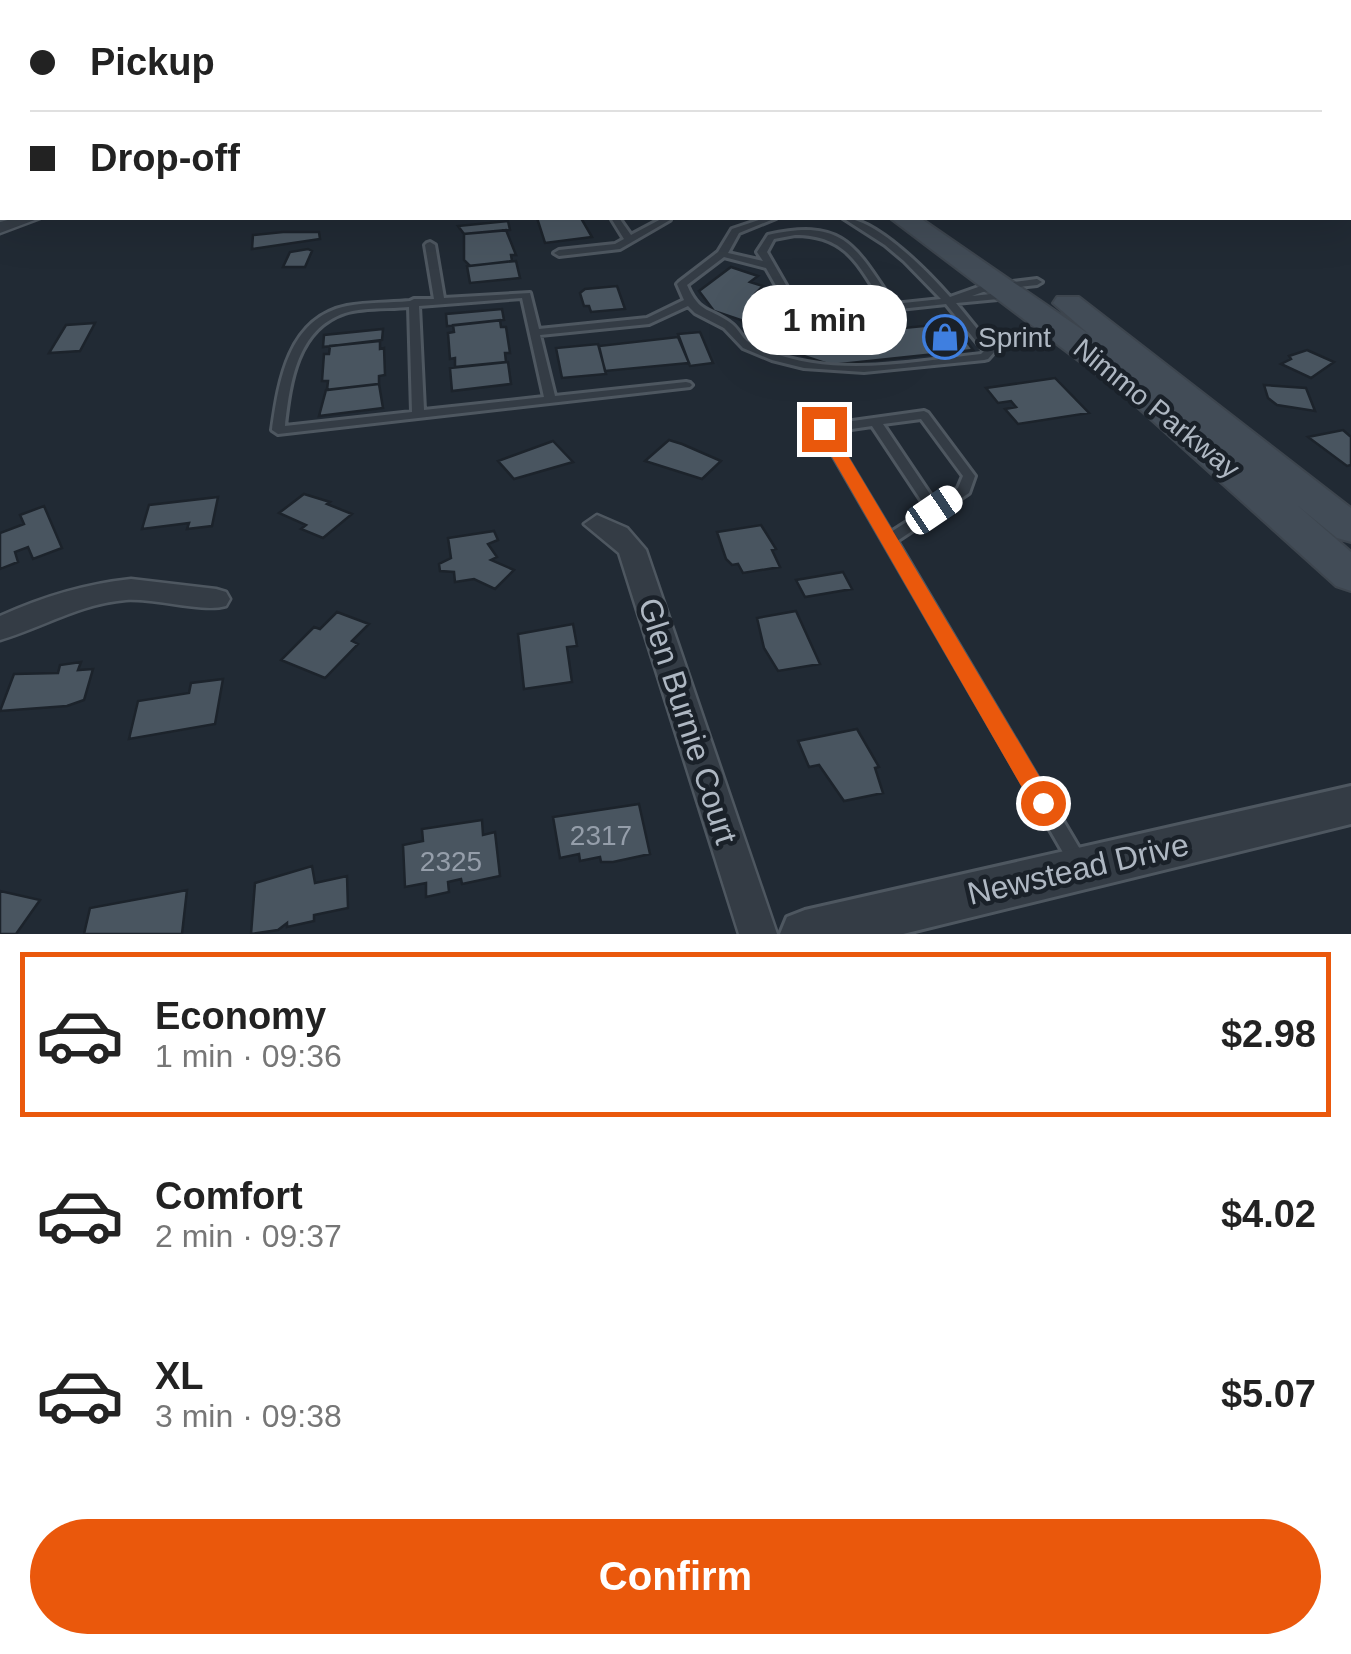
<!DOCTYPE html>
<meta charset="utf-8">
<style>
body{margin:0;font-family:Helvetica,sans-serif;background:#f6f6f6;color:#222;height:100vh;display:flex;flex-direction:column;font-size:38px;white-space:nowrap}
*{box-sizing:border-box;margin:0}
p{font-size:32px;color:#767676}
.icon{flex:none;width:55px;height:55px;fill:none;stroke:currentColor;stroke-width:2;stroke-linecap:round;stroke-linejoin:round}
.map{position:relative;height:934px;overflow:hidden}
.sheet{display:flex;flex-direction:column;background:#fff;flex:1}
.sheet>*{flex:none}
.banner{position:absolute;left:0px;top:0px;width:1352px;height:220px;box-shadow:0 10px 40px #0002;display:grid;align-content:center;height:220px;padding:0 30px;background:#fff}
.end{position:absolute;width:45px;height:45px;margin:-22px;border:12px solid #ea580c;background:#fff;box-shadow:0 0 0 5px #fff}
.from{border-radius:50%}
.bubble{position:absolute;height:70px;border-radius:35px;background:#fff;box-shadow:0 10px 40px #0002;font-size:32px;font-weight:700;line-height:70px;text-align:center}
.car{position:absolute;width:30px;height:60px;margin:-30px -15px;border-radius:12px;box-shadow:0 0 8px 2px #0007;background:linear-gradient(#fff 24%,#345 0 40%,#fff 0 76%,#345 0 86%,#fff 0)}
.banner b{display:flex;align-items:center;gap:35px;height:95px;font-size:38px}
.banner b+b{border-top:2px solid #e0e0e0}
.banner i{width:25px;height:25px;background:#222}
ul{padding:18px 0 0;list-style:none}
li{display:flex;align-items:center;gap:30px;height:165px;margin:0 20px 15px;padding:0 10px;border:5px solid transparent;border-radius:0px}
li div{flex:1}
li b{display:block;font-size:38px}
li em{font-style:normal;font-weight:700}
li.on{border-color:#ea580c}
li>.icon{width:90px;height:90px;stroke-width:1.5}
.action{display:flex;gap:20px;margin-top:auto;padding:20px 30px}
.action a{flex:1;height:115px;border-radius:60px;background:#ea580c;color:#fff;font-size:40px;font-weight:700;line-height:115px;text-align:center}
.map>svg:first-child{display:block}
.building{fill:#495560;stroke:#1c232b;stroke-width:2.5}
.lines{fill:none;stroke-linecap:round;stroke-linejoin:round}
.service-casing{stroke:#4e5760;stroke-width:6}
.minor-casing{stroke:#4e5760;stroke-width:5}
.tertiary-casing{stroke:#4e5760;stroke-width:6}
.secondary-casing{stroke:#3d454e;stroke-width:4}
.trunk-casing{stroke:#3f474f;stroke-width:6}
.service{fill:#343c45;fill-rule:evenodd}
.minor{fill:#343c45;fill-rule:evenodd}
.tertiary{fill:#343c45;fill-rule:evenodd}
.secondary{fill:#424c57;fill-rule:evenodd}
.trunk{fill:#5e5d5c;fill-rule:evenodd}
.route{fill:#ea580c}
.labels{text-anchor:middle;stroke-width:9;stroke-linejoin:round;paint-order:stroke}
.poi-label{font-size:28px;fill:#aeb7c2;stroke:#1a2129;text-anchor:start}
.street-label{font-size:28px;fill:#aeb7c2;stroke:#1a2129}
.near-number-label{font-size:28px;fill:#959eaa}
.near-street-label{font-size:32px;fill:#aeb7c2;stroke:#1a2129}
</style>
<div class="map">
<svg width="1351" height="934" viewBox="0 0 1351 934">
<rect width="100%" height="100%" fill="#212a34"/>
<path class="building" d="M1059 0H1142L1152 2H1059Z
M537 218H581L592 237 545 243Z
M508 221 510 230 464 234 458 226Z
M506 230 516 255H511L512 261 470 266 464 260V234Z
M283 232H319L320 239 252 249 253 235Z
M308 249 312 251 305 267H283L290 252Z
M516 261 520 278 470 283 467 266Z
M731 267 758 276 750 282 763 286 756 293 769 297 761 304 774 308 771 311 843 334 954 323 973 350 831 365 756 340 741 320 714 311 699 291Z
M617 286 625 309 591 312 589 306H584L580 293 585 289Z
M502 309 504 320 447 326 446 314Z
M500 320 501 327H506L510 353H505L506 362 455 367V358L450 359 448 333 454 332 453 325Z
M95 323 80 351 49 353 66 325Z
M383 329 382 340 323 347 324 335Z
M700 332 713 363 690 366 678 334Z
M678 337 689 363 605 371 599 346Z
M380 341V349L384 348 385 375 379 376V384L327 390 328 381H322L324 354H329L330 346Z
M598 344 606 374 562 378 556 348Z
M1307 350 1334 362 1311 378 1281 364 1291 359 1289 356Z
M508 362 511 384 452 391 450 368Z
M1055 378 1089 413 1018 424 1005 409 1016 407 1011 401 998 403 986 388Z
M379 384 383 408 319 416 326 390Z
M1264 385 1306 388 1315 411 1277 405 1268 398Z
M1343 430 1351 437V465L1347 466 1308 437Z
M669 440 682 444 721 461 702 479 645 461Z
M553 441 573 462 514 479 498 461Z
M304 494 330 502 327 504 352 514 323 538 301 529 306 525 279 513Z
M218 497 212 526 187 529 189 523 142 529 149 505Z
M44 506 62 548 33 559 28 547 15 552 18 562 0 569V533L24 524 20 515Z
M761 525 776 549 772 550 780 567 743 573 738 564 732 565 726 559 717 532Z
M494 531 498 540 488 544 497 557 491 560 514 570 495 589 474 579 455 582 454 572 440 571 439 564 451 558 448 538Z
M843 572 852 589 805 597 796 580Z
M796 611 820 664 778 671 764 648 757 618Z
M337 612 369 624 352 641 358 644 325 678 281 660 314 627 320 629Z
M573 624 577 646 567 647 572 682 524 689 518 634Z
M81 662 78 670 93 669 84 700 67 706 0 711 14 674 58 673 60 665Z
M223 679 215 724 129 739 138 701 189 693 191 683Z
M857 729 879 767 875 768 883 793 844 801 819 765 809 767 798 741Z
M639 804 650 854 613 862H601L600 857 580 861 579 854 560 858 553 817Z
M482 820 483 835 495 832 500 876 462 884 461 879 448 882 449 892 426 897V883L405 887 403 845 423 841 422 829Z
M312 866 315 883 347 876 348 908 314 915V921L287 927V923L278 930 251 934 255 883Z
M187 890 182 934H84L90 908Z
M0 891 40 900 16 934H0Z"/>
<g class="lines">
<g class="service-casing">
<path id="service" d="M1013 0H1023L1020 2Z
M1045 0H1051V2H1045Z
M1175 0H1181V2H1175Z
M2 20V24L0 25V21Z
M1350 23H1351V27H1350Z
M1350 53H1351V58H1350Z
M1350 70H1351V74H1350Z
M0 102H2V107H0Z
M0 131H2V136H0Z
M611 218H619L631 235 663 218 670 220 620 249 559 256 554 253 559 250 615 244 624 239Z
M765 218H776L739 233 728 253 763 261 757 252 768 235C844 218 855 246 894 304L941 299 904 261 885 245 843 218C876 218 929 273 950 297L981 286 1037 279 1042 282 1037 285 1010 288 998 299 956 303 995 351 988 359 984 360 864 372 804 368 772 360 743 348 724 328 695 313 688 306 649 324 540 335 555 396 686 382 690 383 692 385 690 387 278 434 272 430C279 381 288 318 347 306 367 302 389 303 410 301L414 299H434L425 245 427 243 430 242 435 245 444 298 530 293 539 329 647 318 684 300 677 284 679 282 718 252 732 229ZM795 235C847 235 859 266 884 305L845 309 790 292 767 252 774 239ZM724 257 766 268 782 296 844 315 946 304 984 351 981 354C912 362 835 378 768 351 761 348 753 346 747 341 741 336 738 329 732 324 710 307 700 315 687 285ZM998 290 991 294 972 296 983 292ZM522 298 544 397 424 410 419 306ZM409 307 412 412 285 426C290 382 297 329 345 313 364 307 389 309 409 307Z
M924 411 928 413 975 476 969 493 897 541 1084 856 1087 862 1084 868 1078 870 1072 868 818 429 824 425ZM921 419 963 476 958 488 936 503 883 424ZM872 426 927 509 891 532 831 432Z"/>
</g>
<g class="minor-casing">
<path id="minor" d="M370 0H384L386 2H372Z
M715 0H740L742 2H717Z
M0 48H2V56H0Z
M15 218H40L0 233V222Z
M597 515 627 528 646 550 777 934H739L619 553 584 524Z
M131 579 216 589 226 592 230 599 226 606C203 613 155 598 126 600 79 604 44 627 0 640V616C42 597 84 584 131 579Z"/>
</g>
<g class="tertiary-casing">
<path id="tertiary" d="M1351 786V824L903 934H780L787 917 805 910Z"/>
</g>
<g class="secondary-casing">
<path id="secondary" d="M0 57H2V69H0Z
M890 218H920L1090 335 1053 303 1057 297H1079L1351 508V542L1337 538 1297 505 1351 552V591L1336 586 1123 394Z"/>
</g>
<g class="trunk-casing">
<path id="trunk" d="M489 0H512L514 2H491Z
M530 0H553L555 2H532Z
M1350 75H1351V89H1350Z"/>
</g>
<use href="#service" class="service"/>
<use href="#minor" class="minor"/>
<use href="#tertiary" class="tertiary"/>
<use href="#secondary" class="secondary"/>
<use href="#trunk" class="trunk"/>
</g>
<path class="route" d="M824 424 832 429 1051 796V810H1035L816 429Z"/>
<defs>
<g id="shop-ring" transform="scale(2.25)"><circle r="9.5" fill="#1a2129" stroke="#3f7fe0" stroke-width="1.5"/><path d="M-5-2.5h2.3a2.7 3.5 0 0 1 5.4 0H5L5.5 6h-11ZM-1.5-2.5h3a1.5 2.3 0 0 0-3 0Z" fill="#3f7fe0"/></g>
</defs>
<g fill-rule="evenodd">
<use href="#shop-ring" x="945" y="337"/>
</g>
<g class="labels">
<g class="poi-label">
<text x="978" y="347">Sprint</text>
</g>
<g class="street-label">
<text transform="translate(1157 408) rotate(39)" y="10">Nimmo Parkway</text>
</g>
<g class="near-number-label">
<text x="601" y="845">2317</text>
<text x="451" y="871">2325</text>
</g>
<g class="near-street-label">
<text transform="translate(688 721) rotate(72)" y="11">Glen Burnie Court</text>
<text transform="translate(1078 869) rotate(-13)" y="11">Newstead Drive</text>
</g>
</g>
</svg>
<i class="end from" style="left:1043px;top:803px"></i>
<i class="end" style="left:824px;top:429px"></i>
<div class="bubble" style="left:742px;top:285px;width:165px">1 min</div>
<i class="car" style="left:934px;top:510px;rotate:56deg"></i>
<div class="banner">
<b><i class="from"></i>Pickup</b>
<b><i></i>Drop-off</b>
</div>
</div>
<section class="sheet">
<ul>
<li class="on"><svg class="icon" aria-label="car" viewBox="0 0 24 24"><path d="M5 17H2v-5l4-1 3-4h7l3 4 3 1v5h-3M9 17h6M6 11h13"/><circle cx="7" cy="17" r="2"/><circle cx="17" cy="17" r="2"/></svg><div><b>Economy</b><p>1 min · 09:36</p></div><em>$2.98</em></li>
<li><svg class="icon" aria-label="car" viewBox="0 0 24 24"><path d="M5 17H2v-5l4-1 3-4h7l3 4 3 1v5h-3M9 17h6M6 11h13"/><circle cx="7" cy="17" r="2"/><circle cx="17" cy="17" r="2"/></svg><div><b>Comfort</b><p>2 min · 09:37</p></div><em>$4.02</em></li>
<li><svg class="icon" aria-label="car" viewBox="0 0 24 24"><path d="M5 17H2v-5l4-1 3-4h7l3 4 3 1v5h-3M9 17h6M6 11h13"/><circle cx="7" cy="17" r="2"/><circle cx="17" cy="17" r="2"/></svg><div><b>XL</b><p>3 min · 09:38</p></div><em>$5.07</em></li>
</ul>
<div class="action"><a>Confirm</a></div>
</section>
